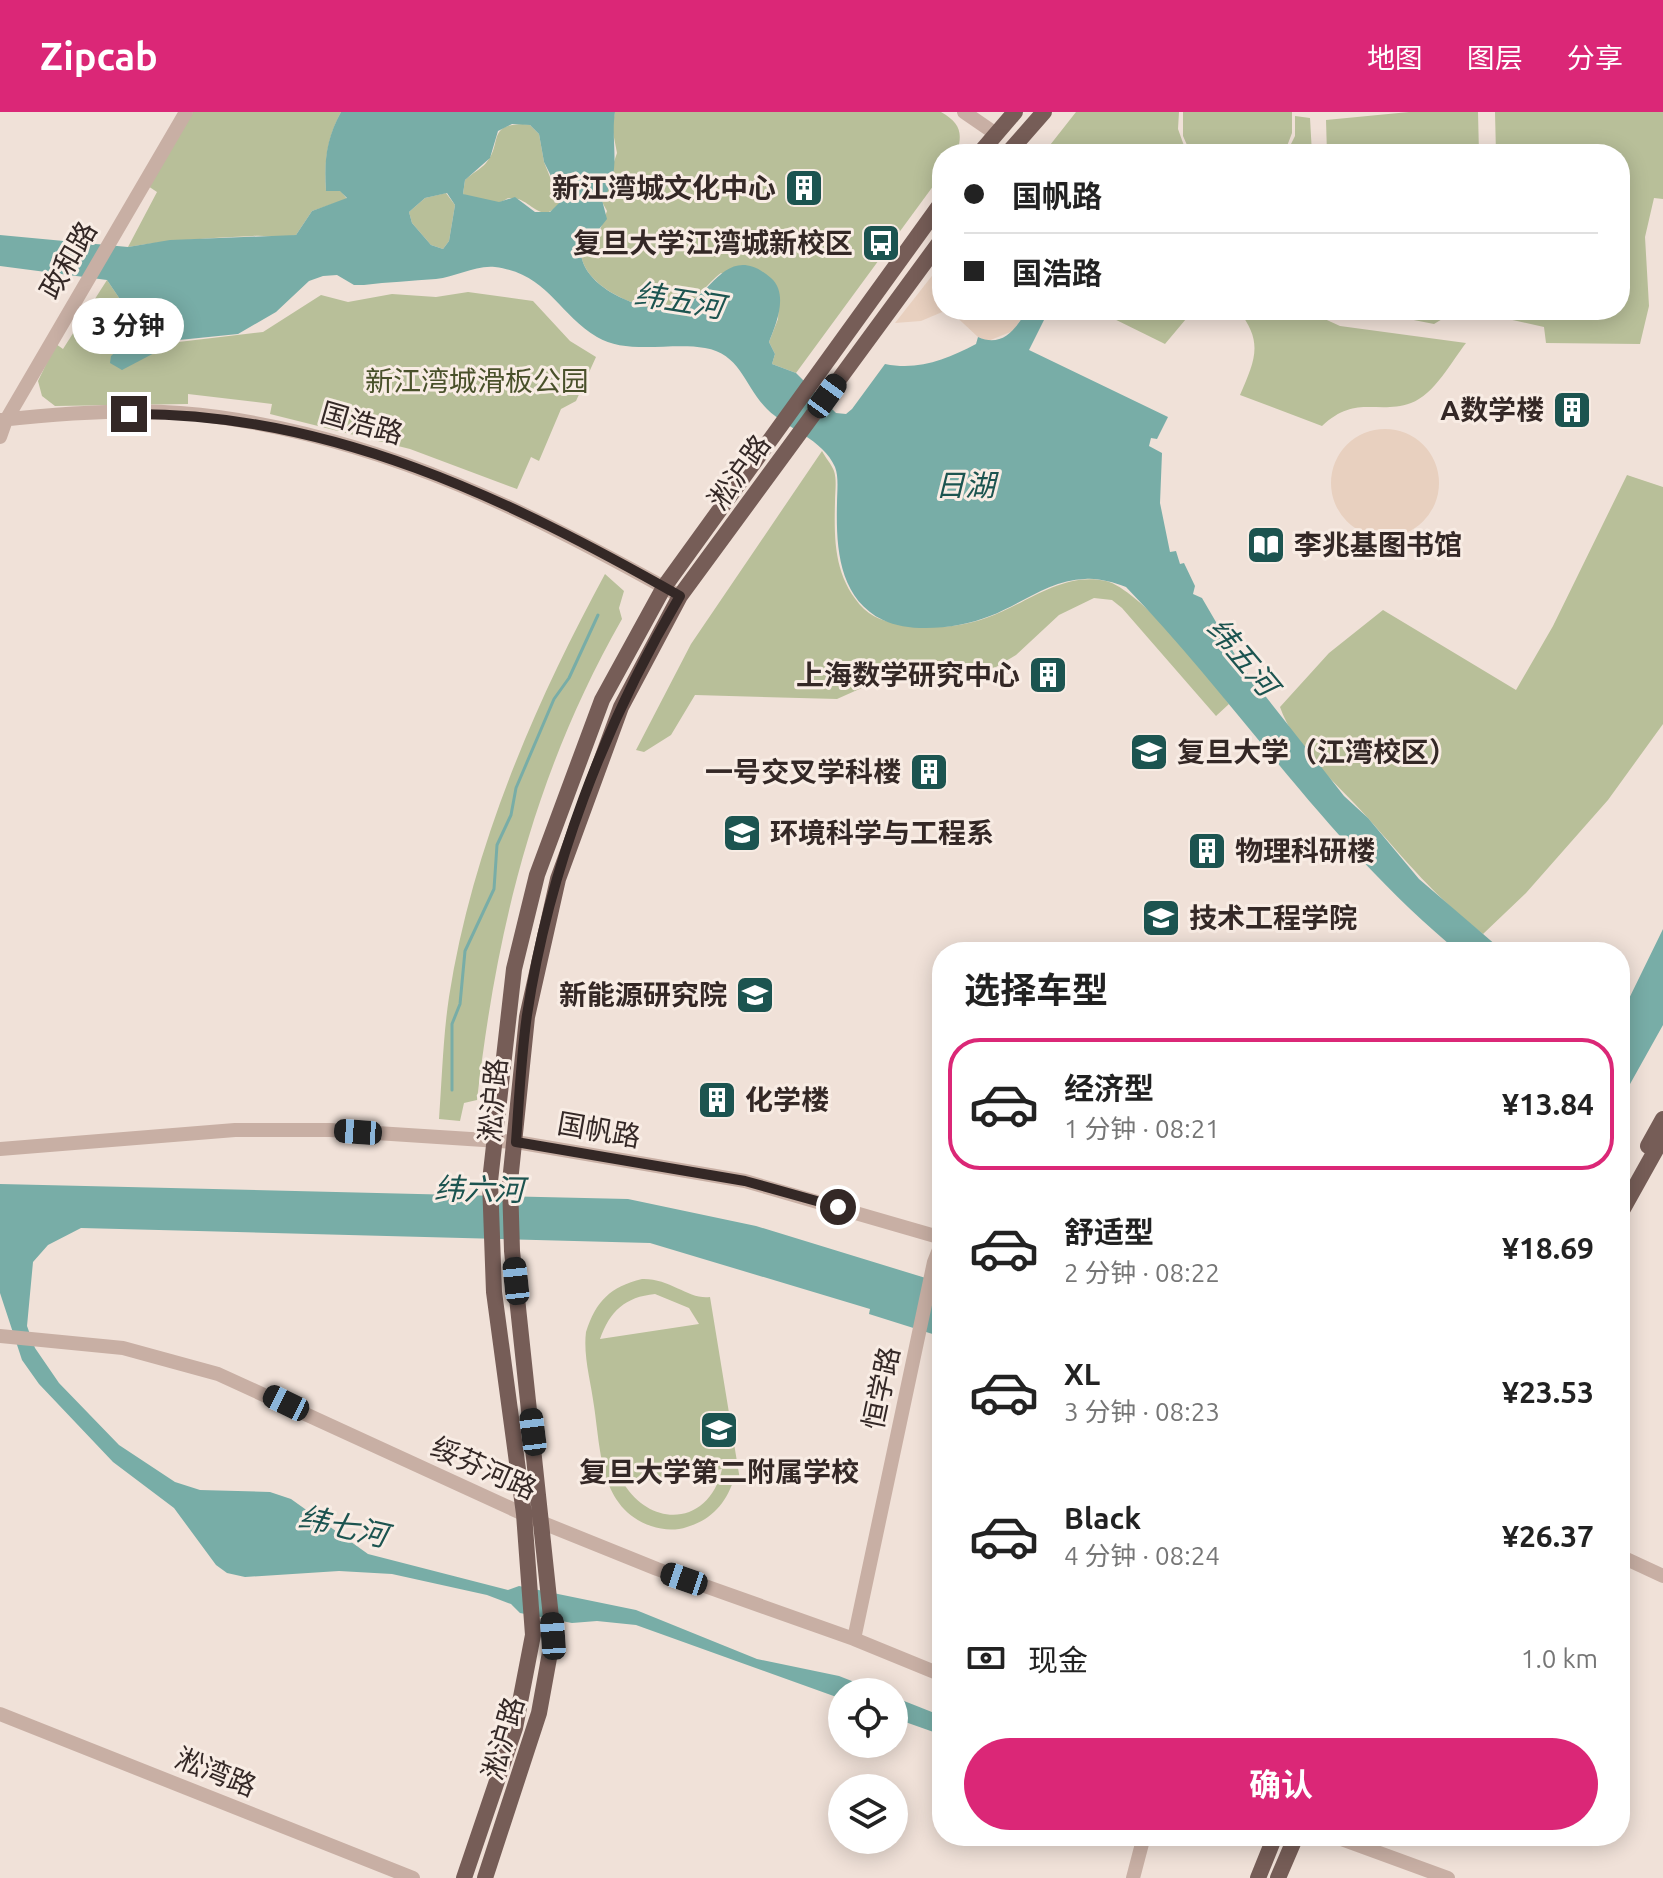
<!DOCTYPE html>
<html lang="zh">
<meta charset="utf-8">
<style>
body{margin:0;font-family:Ubuntu,"Noto Sans SC",sans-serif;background:#f2f2f2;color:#222;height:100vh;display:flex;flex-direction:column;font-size:30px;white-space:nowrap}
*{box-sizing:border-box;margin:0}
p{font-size:26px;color:#767676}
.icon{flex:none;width:44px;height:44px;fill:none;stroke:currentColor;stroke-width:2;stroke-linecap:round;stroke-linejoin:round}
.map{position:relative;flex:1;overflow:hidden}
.sheet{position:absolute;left:932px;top:830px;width:698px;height:904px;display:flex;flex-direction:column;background:#fff;border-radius:32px;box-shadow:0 4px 20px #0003}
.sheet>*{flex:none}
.banner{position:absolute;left:932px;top:32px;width:698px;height:176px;border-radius:32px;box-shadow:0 4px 20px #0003;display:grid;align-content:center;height:176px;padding:0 32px;background:#fff}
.tools{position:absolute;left:828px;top:1566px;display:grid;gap:16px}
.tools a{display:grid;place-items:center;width:80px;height:80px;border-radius:50%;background:#fff;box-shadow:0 4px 20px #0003;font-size:40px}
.end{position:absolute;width:36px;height:36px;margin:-18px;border:10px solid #342826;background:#fff;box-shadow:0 0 0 4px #fff}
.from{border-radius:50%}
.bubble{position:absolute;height:56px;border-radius:28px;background:#fff;box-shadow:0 4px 20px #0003;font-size:26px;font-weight:700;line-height:56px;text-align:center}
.car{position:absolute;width:24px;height:48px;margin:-24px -12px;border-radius:10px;box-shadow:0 0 6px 2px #0007;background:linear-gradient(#222 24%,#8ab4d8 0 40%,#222 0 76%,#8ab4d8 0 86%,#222 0)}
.banner b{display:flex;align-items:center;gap:28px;height:76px;font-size:30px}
.banner b+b{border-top:2px solid #e0e0e0}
.banner i{width:20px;height:20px;background:#222}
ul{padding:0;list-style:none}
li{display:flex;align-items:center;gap:24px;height:132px;margin:0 16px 12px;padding:0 16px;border:4px solid transparent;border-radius:32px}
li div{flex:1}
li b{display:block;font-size:30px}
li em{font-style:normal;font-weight:700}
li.active{border-color:#db2777}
li>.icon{width:72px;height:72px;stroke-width:1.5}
h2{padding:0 32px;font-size:36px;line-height:96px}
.pay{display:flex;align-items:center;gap:20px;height:88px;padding:0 32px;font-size:30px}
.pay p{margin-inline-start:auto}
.primary-button{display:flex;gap:16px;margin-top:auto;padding:16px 32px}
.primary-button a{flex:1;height:92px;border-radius:48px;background:#db2777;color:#fff;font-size:32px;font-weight:700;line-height:92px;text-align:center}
header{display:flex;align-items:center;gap:48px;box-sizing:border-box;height:112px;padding:0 40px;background:#db2777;color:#fff}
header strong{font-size:38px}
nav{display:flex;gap:44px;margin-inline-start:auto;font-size:28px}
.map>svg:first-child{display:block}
.green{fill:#b8bf99;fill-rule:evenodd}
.plaza{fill:#e8d0bf}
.water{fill:#78ada7;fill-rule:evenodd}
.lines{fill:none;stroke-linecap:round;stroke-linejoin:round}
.stream{stroke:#78ada7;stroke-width:3}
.minor{stroke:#c8afa4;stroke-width:14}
.major{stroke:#765d57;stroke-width:16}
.route{stroke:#342826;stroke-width:10}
.labels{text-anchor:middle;stroke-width:6;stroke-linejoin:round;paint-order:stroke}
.poi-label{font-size:28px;font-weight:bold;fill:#342826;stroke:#f8ece4;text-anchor:end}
.street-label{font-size:28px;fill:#342826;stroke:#f8ece4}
.park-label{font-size:28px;fill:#49512a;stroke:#f8ece4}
.water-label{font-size:30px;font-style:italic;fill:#1c5450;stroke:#f8ece4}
</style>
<header>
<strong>Zipcab</strong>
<nav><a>地图</a><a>图层</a><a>分享</a></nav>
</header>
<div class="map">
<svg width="1663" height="1766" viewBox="0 0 1663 1766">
<rect width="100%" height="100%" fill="#f0e1d8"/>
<path class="green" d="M193 0H341C327 26 324 49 326 79L340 78 347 87 312 99 296 123C281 127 268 123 253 124 211 126 170 128 128 135L157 80 148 74Z
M615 0H941C960 11 963 20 957 41L942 42V62L796 261 772 252 775 242 769 230 778 207 779 187 721 161C707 171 694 193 676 197 646 202 582 176 581 140L600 118 607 99 601 88 617 41 612 15Z
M1076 0H1179L1178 17 1187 42H1043Z
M1183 0H1292V21L1284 42H1191L1183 24Z
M1409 0H1478L1479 42H1327L1326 8Z
M1495 0H1663V87L1654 86 1645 125 1649 194 1640 232 1546 231 1544 215 1508 207 1502 201 1501 198H1620V42H1496Z
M1295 4 1310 6 1312 42H1286L1295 24Z
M523 12 530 13 539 22 544 50 560 90C542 116 531 86 512 86 504 86 508 88 500 90 489 92 472 88 463 82L465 68C471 62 481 57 486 51 503 31 486 13 523 12Z
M446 81 455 93 449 129 443 137 431 133 412 111 409 100 425 86Z
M107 168 132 205V225L170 231 263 220 321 183 348 190 392 182 436 185 468 180 533 189 570 229 596 245 576 289 561 297 539 349 531 345 517 377 410 337 270 302 272 292 188 282V292L55 294 42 284 38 269 56 232 63 237Z
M1096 198H1190L1191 201 1165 232Z
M1238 198H1305L1340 214 1466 231C1452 249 1434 283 1411 291 1377 303 1356 282 1322 314L1240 283C1255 248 1264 230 1238 198Z
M1363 198H1457L1434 212Z
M822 339C825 345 832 353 834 359 837 368 835 380 835 390 834 429 834 466 864 497 877 509 892 511 909 513 936 517 960 515 986 506 1025 493 1062 459 1106 469 1139 477 1208 562 1229 592L1216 604 1122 496 1112 488 1094 486 1059 503 1016 543 996 555 973 560 893 562 837 587 695 583 671 623 644 640 636 638 691 532Z
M1627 363 1663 375V612L1608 688 1526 781 1483 822C1433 783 1408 751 1367 705 1337 671 1295 638 1280 595L1329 541 1383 498 1516 578 1553 514Z
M605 462 624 479 619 496 622 507C535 660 497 814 477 988L464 991 460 1009 439 1007C442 967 443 925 449 885 472 737 534 593 605 462Z
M642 1167C670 1166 689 1188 710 1185L740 1368 733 1370C725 1392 711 1408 687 1415 675 1419 663 1418 651 1414 600 1396 601 1340 594 1294 591 1270 583 1244 586 1220 596 1189 610 1175 642 1167ZM655 1182 689 1196 699 1212 600 1227C610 1199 625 1185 655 1182ZM722 1357C710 1412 653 1418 624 1372Z"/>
<path class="plaza" d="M942 151V198H947L921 209 895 211Z
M949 198H1027L1013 219 988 229 978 225Z
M1331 371a54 54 0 1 1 108 0a54 54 0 1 1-108 0Z"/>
<path class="water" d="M341 0H615C610 31 623 61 602 88L607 107 581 140C582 177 648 203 678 196 711 188 725 127 771 166 789 182 776 212 769 230L775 242 772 252 796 261 836 301 846 302 852 297 885 252C919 259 947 247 976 232L978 225C1002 236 1016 217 1027 198H1049L1029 238 1168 305 1157 327 1151 326 1149 334 1162 341 1160 391 1170 440 1176 439 1180 452 1184 451 1195 474 1193 482 1202 486 1241 553 1344 684 1368 706 1419 767 1504 840H1459C1330 735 1241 594 1126 475 1112 470 1099 466 1085 467 1050 468 1021 492 990 504 960 516 912 522 883 508 838 486 836 434 837 391 837 380 839 365 835 355 823 327 787 317 767 297 744 274 741 242 705 236 672 230 626 243 597 225 557 201 548 162 495 155 475 153 456 165 436 167 412 169 388 170 364 173H354L337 163 323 164 309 169 276 200 238 222 179 228 122 258 110 251 111 244 132 225V205L107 168 0 154V123L128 135 170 128 296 123 312 99 347 86 340 79H326C324 50 326 27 341 0ZM512 12 530 13 539 22 544 50 559 80 560 90 550 100H535L515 85 499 90 463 82 465 68 490 46 498 19ZM447 81 455 93 449 129 443 137 431 133 412 111 409 100 425 86Z
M1407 32 1417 33 1424 42H1382Z
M1663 817V913L1620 990V905Z
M0 1072 628 1087 756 1114 942 1171V1225L869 1202 870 1197 650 1131 81 1116 48 1133 33 1150 27 1214 35 1236 59 1271 119 1333 175 1370 200 1378 270 1380 291 1387 368 1442 508 1478 519 1474 636 1498 757 1547 839 1564 880 1580H842V1587L636 1513 597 1509 572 1511 520 1501 511 1492 487 1483 392 1462 339 1459 245 1465 227 1461 216 1453 174 1396 113 1350 39 1272 22 1248 0 1181Z
M894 1585 942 1604V1623L894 1606Z"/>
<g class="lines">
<path class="stream" d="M452 978V912L460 892 465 839 494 777 497 733 511 703 516 676 554 587 569 566 598 503"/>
<path class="minor" d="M964 0 996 22
M0 308C64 301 155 295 218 305 390 329 531 401 680 484
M0 325 6 308 186 0
M0 1037 235 1018H330L516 1030 745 1069 942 1126
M0 1224 123 1236 218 1262 543 1411 657 1457 854 1527 942 1563
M1620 1444 1663 1464
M854 1527 934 1150 942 1130
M0 1602 413 1766
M1333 1724 1448 1766
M1133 1766 1144 1724"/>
<path class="major" d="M979 42 1015 0
M1007 42 1044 0
M1648 1034 1663 1007
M1620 1102 1663 1025
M464 1766 515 1616 533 1523 524 1402 494 1180 490 1069 514 857 537 763 602 588 664 475 942 90
M485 1766 539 1601 553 1524 512 1139 510 1070 527 905 558 767 621 595 680 484 942 127
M1258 1766 1275 1724
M1278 1766 1296 1724"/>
</g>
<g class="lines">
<path class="route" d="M129 302C329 300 509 387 680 484 605 611 549 756 527 903 521 945 519 988 516 1030L745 1069 838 1095"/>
</g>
<defs>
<g id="building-square" transform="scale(2)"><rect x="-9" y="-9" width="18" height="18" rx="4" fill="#1c5450" stroke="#f8ece4"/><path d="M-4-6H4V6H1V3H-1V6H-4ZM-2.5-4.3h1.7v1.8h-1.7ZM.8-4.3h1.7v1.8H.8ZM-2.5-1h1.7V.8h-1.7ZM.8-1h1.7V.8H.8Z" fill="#fff"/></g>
<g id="bus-square" transform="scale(2)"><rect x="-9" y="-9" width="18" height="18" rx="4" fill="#1c5450" stroke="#f8ece4"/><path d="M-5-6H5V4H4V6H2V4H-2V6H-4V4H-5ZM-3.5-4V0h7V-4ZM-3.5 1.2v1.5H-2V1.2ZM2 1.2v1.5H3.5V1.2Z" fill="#fff"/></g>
<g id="library-square" transform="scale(2)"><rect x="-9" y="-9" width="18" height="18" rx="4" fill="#1c5450" stroke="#f8ece4"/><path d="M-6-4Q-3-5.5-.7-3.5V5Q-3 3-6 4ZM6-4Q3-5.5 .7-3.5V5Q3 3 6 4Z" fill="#fff"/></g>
<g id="university-square" transform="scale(2)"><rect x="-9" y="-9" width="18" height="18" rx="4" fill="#1c5450" stroke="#f8ece4"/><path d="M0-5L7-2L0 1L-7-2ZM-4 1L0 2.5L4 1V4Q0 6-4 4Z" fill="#fff"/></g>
<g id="school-square" transform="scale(2)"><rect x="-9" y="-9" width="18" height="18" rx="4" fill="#1c5450" stroke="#f8ece4"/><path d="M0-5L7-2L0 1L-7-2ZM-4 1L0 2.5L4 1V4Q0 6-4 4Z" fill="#fff"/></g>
</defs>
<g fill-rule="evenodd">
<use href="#building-square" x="804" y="76"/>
<use href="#bus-square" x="881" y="131"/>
<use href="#building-square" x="1572" y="298"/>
<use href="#library-square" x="1266" y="433"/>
<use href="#building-square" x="1048" y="563"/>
<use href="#university-square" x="1149" y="640"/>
<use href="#building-square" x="929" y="660"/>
<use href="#university-square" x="742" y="721"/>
<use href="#building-square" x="1207" y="739"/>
<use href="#university-square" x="1161" y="806"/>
<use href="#university-square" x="755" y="883"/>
<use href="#building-square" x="717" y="988"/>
<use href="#school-square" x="719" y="1318"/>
</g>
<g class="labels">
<g class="poi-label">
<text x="776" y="86">新江湾城文化中心</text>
<text x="853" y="141">复旦大学江湾城新校区</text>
<text x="1544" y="308">A数学楼</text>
<text x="1294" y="443" text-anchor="start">李兆基图书馆</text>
<text x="1020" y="573">上海数学研究中心</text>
<text x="1177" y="650" text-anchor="start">复旦大学（江湾校区）</text>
<text x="901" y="670">一号交叉学科楼</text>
<text x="770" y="731" text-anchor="start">环境科学与工程系</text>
<text x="1235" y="749" text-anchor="start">物理科研楼</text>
<text x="1189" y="816" text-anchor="start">技术工程学院</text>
<text x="727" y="893">新能源研究院</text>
<text x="745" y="998" text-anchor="start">化学楼</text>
<text x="719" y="1370" text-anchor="middle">复旦大学第二附属学校</text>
</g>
<g class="street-label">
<text transform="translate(68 148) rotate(-60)" y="10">政和路</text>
<text transform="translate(362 311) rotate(16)" y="10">国浩路</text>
<text transform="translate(739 360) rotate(-54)" y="10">淞沪路</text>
<text transform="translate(493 988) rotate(-85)" y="10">淞沪路</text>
<text transform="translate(599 1018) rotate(10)" y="10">国帆路</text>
<text transform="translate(881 1276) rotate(-78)" y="10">恒学路</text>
<text transform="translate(484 1356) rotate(24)" y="10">绥芬河路</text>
<text transform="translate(503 1626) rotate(-74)" y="10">淞沪路</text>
<text transform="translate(216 1660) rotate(22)" y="10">淞湾路</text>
</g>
<g class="park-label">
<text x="477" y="279">新江湾城滑板公园</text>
</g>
<g class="water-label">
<text transform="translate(679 189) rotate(9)" y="10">纬五河</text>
<text x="965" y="384">日湖</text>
<text transform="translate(1242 545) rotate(50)" y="10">纬五河</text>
<text transform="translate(479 1078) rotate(1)" y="10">纬六河</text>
<text transform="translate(343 1415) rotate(13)" y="10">纬七河</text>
</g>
</g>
</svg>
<div class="tools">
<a><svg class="icon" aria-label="locate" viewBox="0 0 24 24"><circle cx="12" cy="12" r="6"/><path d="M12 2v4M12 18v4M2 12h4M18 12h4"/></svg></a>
<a><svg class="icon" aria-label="layers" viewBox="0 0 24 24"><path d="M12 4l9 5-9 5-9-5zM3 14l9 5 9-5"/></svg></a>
</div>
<i class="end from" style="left:838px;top:1095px"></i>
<i class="end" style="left:129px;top:302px"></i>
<div class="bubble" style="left:72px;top:186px;width:112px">3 分钟</div>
<i class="car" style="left:827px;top:284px;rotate:36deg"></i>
<i class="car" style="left:358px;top:1020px;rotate:274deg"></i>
<i class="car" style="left:516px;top:1169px;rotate:354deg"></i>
<i class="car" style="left:286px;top:1291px;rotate:296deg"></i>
<i class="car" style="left:533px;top:1320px;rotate:353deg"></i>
<i class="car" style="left:684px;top:1467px;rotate:289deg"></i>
<i class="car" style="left:553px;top:1524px;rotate:356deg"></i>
<div class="banner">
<b><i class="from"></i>国帆路</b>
<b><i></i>国浩路</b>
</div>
<section class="sheet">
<h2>选择车型</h2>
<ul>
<li class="active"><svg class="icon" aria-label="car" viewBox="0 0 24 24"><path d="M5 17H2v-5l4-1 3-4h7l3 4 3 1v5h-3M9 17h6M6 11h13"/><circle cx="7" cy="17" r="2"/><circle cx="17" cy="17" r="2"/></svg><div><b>经济型</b><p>1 分钟 · 08:21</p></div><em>¥13.84</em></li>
<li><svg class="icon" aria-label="car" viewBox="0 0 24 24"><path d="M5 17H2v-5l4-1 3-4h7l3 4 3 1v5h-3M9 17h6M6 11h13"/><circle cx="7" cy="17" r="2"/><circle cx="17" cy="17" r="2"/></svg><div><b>舒适型</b><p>2 分钟 · 08:22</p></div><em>¥18.69</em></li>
<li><svg class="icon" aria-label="car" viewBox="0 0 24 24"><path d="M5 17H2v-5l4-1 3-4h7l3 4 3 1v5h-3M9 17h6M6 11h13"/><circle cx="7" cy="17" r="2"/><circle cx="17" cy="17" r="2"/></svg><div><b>XL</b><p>3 分钟 · 08:23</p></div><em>¥23.53</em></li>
<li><svg class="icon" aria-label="car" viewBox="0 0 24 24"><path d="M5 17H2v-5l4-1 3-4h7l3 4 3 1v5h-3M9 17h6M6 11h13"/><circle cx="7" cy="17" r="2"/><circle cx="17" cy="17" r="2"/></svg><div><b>Black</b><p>4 分钟 · 08:24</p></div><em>¥26.37</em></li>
</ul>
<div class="pay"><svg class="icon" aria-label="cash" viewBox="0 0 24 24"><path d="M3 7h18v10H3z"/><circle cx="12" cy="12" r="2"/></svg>现金<p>1.0 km</p></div>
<div class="primary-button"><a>确认</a></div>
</section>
</div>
